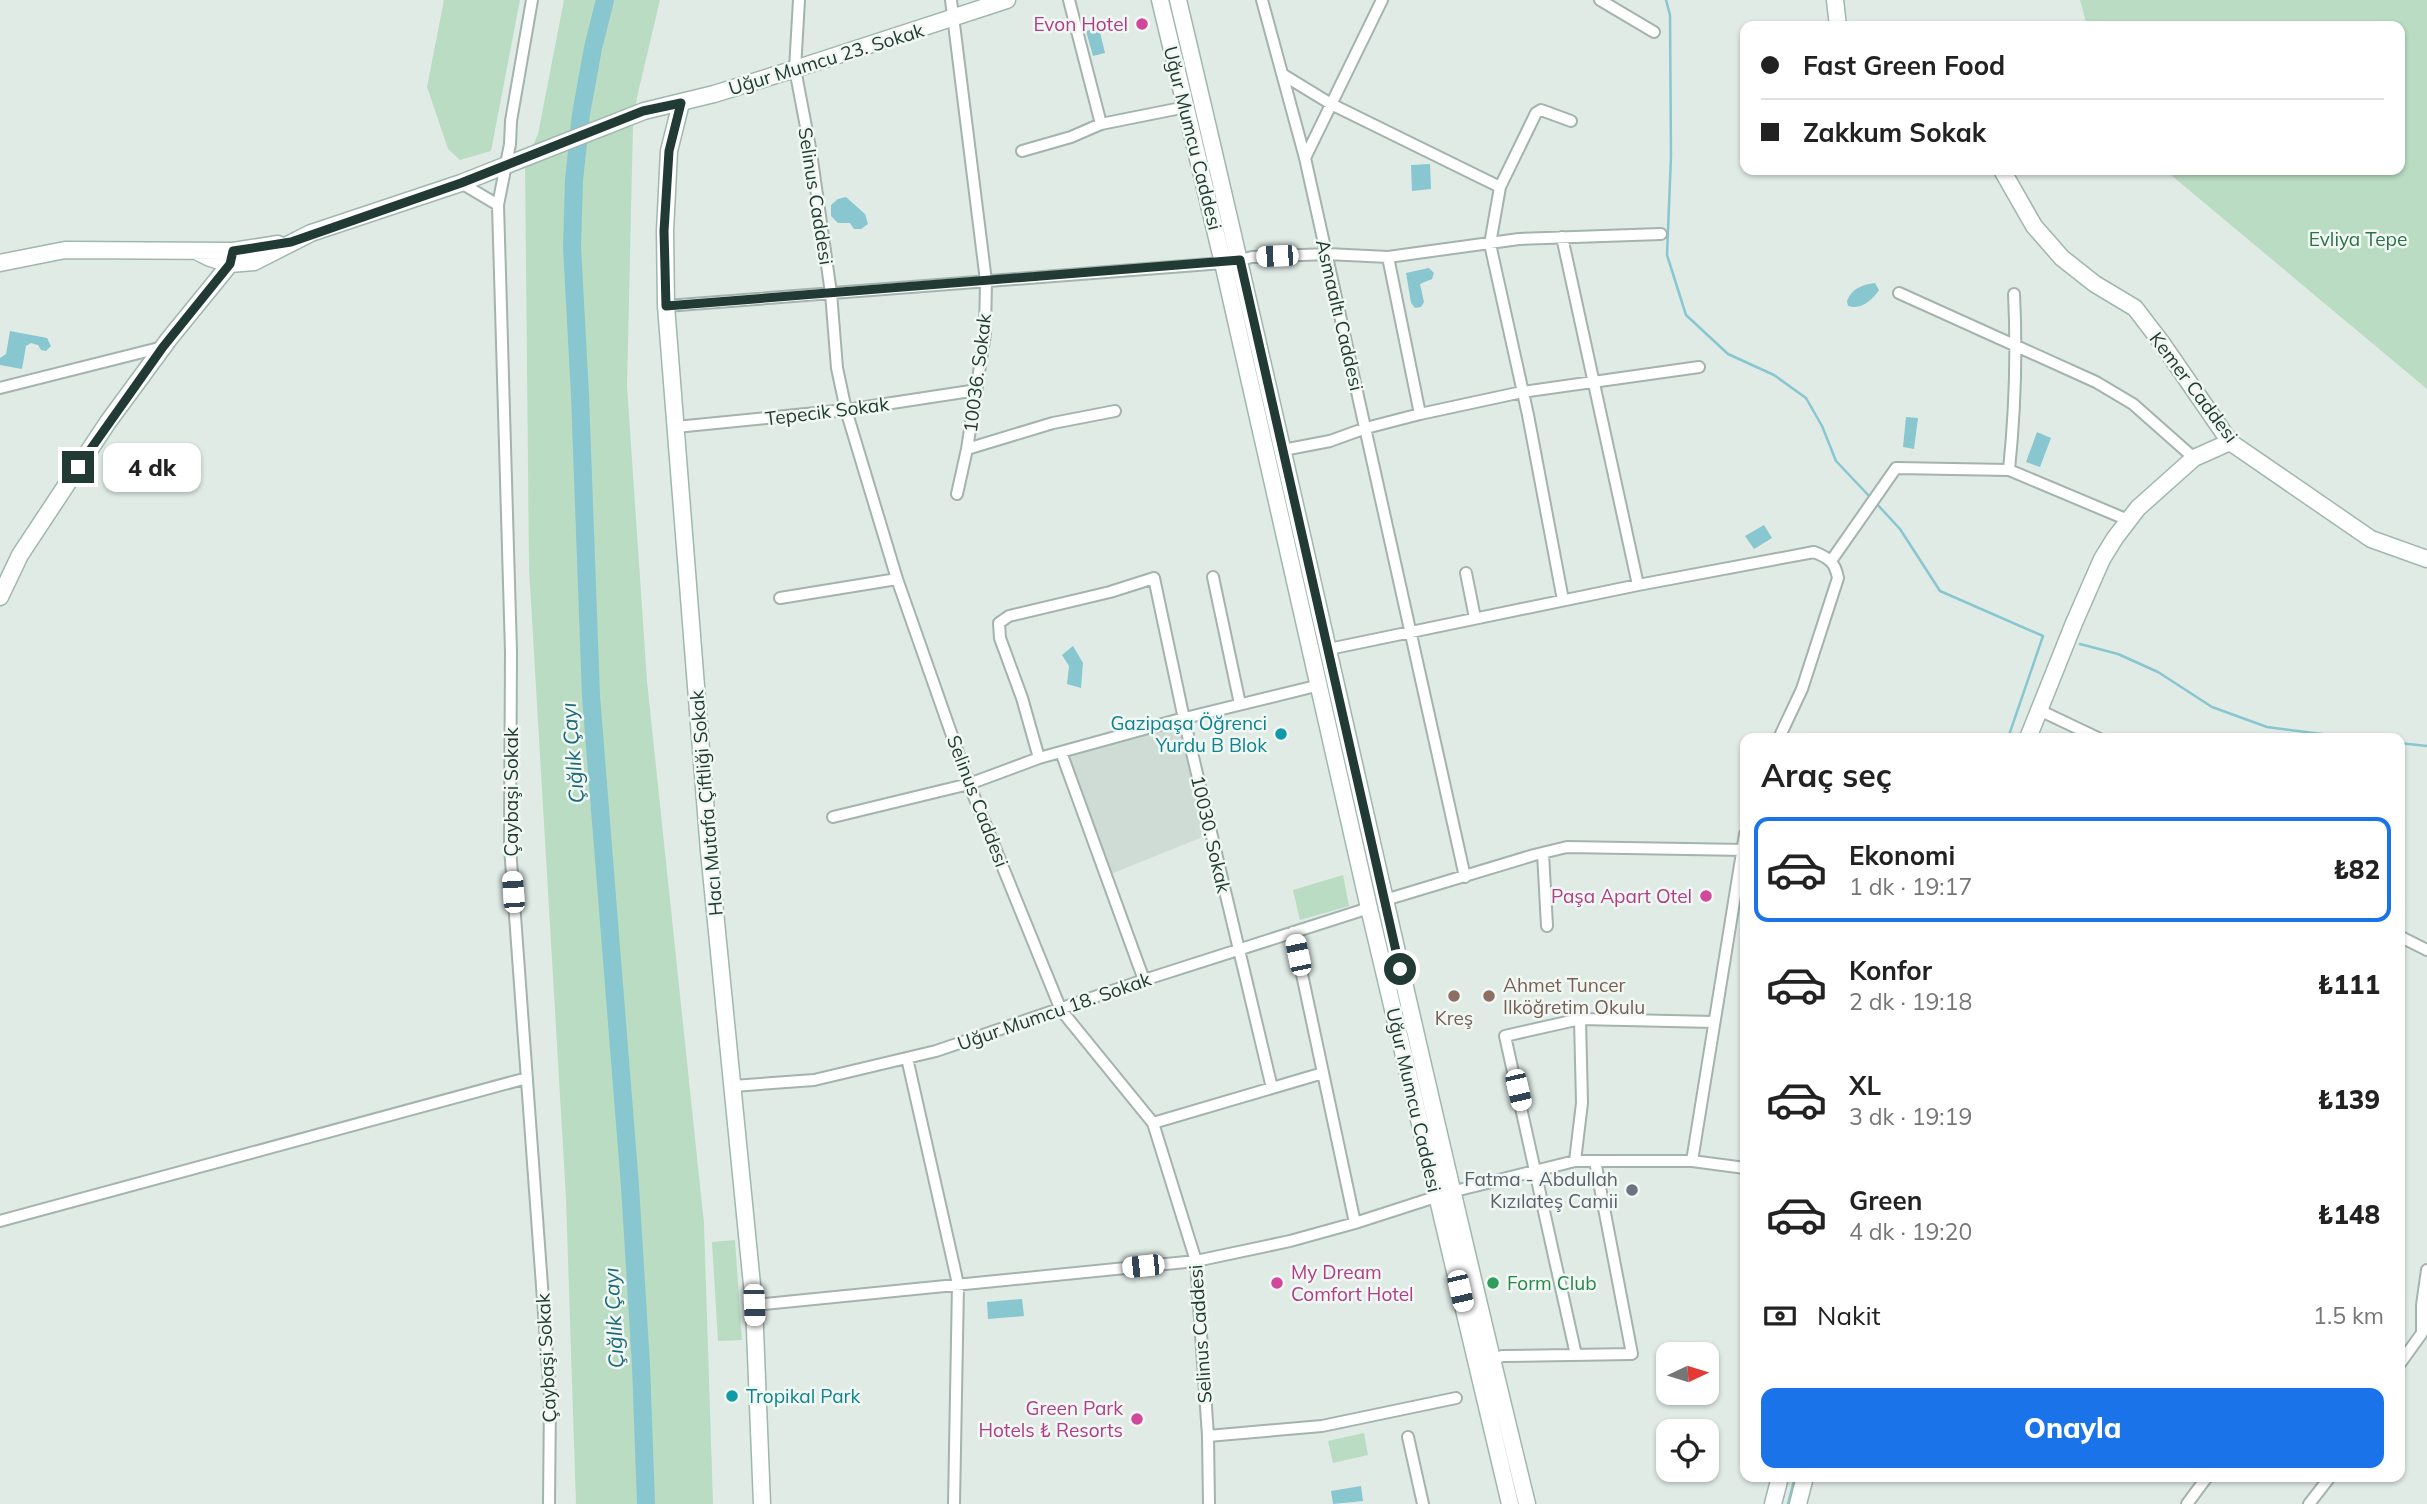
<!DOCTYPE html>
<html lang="tr">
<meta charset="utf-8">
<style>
body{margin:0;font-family:Mulish,sans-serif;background:#f6f6f6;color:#222;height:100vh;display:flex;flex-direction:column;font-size:26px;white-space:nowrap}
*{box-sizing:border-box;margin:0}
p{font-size:23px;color:#767676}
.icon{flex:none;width:38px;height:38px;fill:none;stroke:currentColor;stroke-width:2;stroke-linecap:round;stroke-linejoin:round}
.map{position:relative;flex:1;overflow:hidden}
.details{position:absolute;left:1740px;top:733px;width:665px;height:749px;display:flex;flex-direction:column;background:#fff;border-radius:14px;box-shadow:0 2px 5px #0004}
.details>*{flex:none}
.top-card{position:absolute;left:1740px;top:21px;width:665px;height:154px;border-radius:14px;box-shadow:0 2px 5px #0004;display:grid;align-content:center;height:154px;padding:0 21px;background:#fff}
.needle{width:46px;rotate:86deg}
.buttons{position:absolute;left:1656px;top:1342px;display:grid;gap:14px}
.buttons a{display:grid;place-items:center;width:63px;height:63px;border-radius:14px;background:#fff;box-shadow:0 2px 5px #0004;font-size:35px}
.end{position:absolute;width:32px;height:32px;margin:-16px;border:9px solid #213b34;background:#fff;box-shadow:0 0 0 4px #fff}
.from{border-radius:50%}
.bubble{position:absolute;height:49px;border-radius:14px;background:#fff;box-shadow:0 2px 5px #0004;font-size:23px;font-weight:800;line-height:49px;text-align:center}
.car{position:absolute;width:21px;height:42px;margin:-21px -10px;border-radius:9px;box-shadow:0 0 5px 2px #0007;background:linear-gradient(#fff 24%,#345 0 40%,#fff 0 76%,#345 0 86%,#fff 0)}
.top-card b{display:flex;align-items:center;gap:24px;height:66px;font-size:26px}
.top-card b+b{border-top:2px solid #e0e0e0}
.top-card i{width:18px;height:18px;background:#222}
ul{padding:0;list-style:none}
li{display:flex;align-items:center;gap:21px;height:105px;margin:0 14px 10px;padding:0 7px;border:4px solid transparent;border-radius:14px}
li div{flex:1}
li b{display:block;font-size:26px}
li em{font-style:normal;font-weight:800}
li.selected{border-color:#1a73e8}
li>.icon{width:63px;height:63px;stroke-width:1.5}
h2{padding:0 21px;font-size:32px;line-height:84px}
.pay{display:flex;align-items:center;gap:18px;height:77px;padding:0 21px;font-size:26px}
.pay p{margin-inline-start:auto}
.cta{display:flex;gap:14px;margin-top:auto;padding:14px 21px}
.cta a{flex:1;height:80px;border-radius:14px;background:#1a73e8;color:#fff;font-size:28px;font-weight:800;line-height:80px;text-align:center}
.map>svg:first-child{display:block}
.built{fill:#cfdbd5}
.green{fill:#b9dcc2}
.water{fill:#88c6d0}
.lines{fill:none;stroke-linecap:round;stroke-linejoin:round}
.stream{stroke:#88c6d0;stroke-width:2.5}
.river{stroke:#88c6d0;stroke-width:18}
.street-casing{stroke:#a3b3ad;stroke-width:14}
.secondary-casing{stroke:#9fb7ae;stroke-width:19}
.street{stroke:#fff;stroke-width:10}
.secondary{stroke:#fff;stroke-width:16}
.route{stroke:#213b34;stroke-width:9}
.hotel-dot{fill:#d1479c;stroke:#f1f8f4;stroke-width:2.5}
.culture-dot{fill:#0f9aa8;stroke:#f1f8f4;stroke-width:2.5}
.education-dot{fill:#8d6e63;stroke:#f1f8f4;stroke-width:2.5}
.worship-dot{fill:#6b7280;stroke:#f1f8f4;stroke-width:2.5}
.leisure-dot{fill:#2e9e5b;stroke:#f1f8f4;stroke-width:2.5}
.labels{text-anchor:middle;stroke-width:5;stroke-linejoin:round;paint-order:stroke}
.hotel-label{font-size:19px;fill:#b23c85;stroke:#f1f8f4;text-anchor:end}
.street-label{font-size:19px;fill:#213b34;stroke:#f1f8f4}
.park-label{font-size:19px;fill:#2b7246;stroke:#f1f8f4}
.culture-label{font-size:19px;fill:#0d838f;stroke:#f1f8f4;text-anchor:end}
.education-label{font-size:19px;fill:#785e54;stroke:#f1f8f4;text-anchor:start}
.worship-label{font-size:19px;fill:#5b616d;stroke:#f1f8f4;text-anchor:end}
.leisure-label{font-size:19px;fill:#27864d;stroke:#f1f8f4;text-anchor:start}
.water-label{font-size:21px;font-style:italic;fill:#1c6977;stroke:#f1f8f4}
</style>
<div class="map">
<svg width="2427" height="1504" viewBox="0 0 2427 1504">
<rect width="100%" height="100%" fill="#e0ebe6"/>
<path class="built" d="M1180 726 1205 836 1106 876 1063 758Z"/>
<path class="green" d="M444 0H520L491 151 460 160 448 149 427 87Z
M564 0H660L637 97 633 125 627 386 647 681 704 1224 713 1504H576L566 1198 529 568 525 164 538 134Z
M2080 0H2427V389L2165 170H2399V26H2087Z
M1343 875 1349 906 1300 920 1293 890Z
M735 1240 742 1340 718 1341 712 1242Z
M1364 1433 1368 1455 1333 1463 1328 1441Z"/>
<path class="water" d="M1099 28 1105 53 1093 56 1086 31Z
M1430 164 1431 189 1412 191 1411 165Z
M846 197 865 214 868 224 861 229H854L850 223H838L831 216V205L838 199Z
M1429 268 1434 273 1432 279 1420 284 1424 302 1421 307 1415 308 1411 303 1406 273Z
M1875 283 1879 290C1872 300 1862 310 1848 306L1847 301C1852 288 1862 285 1875 283Z
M10 331 47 338 51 346 46 351 41 350 38 345 31 343 26 346 22 369 0 365V358L6 354Z
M1906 417 1918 418 1914 449 1903 447Z
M2037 432 2051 438 2040 467 2026 462Z
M1764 525 1772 538 1754 549 1745 536Z
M1073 646 1083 663 1081 688 1067 684 1069 666 1062 655Z
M1022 1299 1024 1316 988 1319 987 1302Z
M1361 1486 1363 1501 1333 1504 1331 1491Z"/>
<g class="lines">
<path class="stream" d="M1666 0 1670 15 1671 156 1667 255 1686 315 1728 354 1774 375 1806 398 1822 426 1836 461 1871 498
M1876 503 1900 529 1940 591 2043 636 2008 738
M2080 644 2118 654 2158 672 2212 707 2267 727 2354 738
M2399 743 2427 746
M1788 1504 1795 1477"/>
<path class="river" d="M605 0 593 48 581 114 574 180 572 247 580 395 591 696 630 1186 641 1365 646 1504"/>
<g class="street-casing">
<path id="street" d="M799 0 795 69 811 153 831 293 837 368 846 410 897 579 969 784 1061 1010 1153 1123 1196 1261 1208 1436 1209 1504
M951 0 986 281 985 334 967 449 1053 423 1115 411
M1069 0 1101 124
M1262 0 1305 158 1465 877
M1600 0 1654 32
M1282 74 1331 104 1500 187 1490 244 1528 415 1563 600
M1022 151 1071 137 1101 124 1186 107
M1305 158 1382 0
M461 183 498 205 510 144 511 121 532 0
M1500 187 1536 113 1541 110 1571 121
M498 205 511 652 510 847 550 1396 549 1504
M1562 237 1638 585
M1240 260 1252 257 1327 254 1388 257 1519 239 1661 234
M1899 293 2096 382 2133 404 2194 458
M666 306 1223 263
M0 388 163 347
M1420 414 1522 392 1699 367
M676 427 846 410 977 390
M1283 450 1330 441 1366 428 1420 414 1388 257
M2009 470C2015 411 2017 353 2014 294
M957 494 967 449
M1831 561 1896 468 2009 470 2128 520
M1466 573 1475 618
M1213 577 1240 704
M780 598 897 579
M1329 649 1638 585 1814 552C1829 558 1835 562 1838 578L1802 689 1779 738
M2039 710 2098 738
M1061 752 1144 980
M1039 758 1022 698 1000 638 999 623 1009 616 1110 592 1154 578 1184 719 1272 1088
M833 817 969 784 1039 758 1177 720 1320 685
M1543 853 1547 926
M1385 900 1534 855 1567 847 1745 850
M1293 932 1355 1223
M2399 936 2427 950
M907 1058 958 1284 954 1504
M733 1086 814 1080 936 1051 1144 980 1369 908
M1153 1123 1323 1073
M1575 1161 1582 1103 1580 1019
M1692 1161 1745 834
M0 1221 527 1078
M754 1305 1196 1261 1290 1241 1355 1223 1451 1192 1575 1161H1692L1745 1168
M1576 1355 1505 1036 1580 1019 1714 1022
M1492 1361 1502 1356 1632 1354 1595 1161
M2399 1365 2422 1333V1305L2427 1270
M1208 1436 1322 1426 1456 1398
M1408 1437 1423 1504
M2187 1504 2207 1477
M2309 1504 2330 1477"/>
</g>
<g class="secondary-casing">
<path id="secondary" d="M1160 0 1223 263 1369 908 1510 1504
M1178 0C1297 501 1405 1004 1527 1504
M1835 0 1838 26
M681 103 669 151 665 231 666 306 709 851 754 1305 762 1504
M2002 170 2034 226 2062 258 2095 284 2135 308 2161 342 2230 442 2371 539 2427 559
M196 251 210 258 230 264 254 262 311 233 461 183 644 111 714 94 795 69 1007 0
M0 263 65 250 233 251 278 244
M0 597 20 555 108 422 169 339 230 264 233 251
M2028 738 2074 623 2102 559 2115 538 2138 508 2194 458 2230 442
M1773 1504 1780 1477
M1798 1504 1805 1477"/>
</g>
<use href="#street" class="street"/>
<use href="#secondary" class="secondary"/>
</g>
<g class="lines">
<path class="route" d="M78 467 163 347 230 264 233 251 291 242 461 183 643 111 681 103 669 151 664 231 666 306 1240 260 1400 969"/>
</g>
<g class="hotel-dot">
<circle cx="1142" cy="24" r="7"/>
<circle cx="1706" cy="896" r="7"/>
<circle cx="1277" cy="1283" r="7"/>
<circle cx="1137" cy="1419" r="7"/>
</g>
<g class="culture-dot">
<circle cx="1281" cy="734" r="7"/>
<circle cx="732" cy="1396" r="7"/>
</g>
<g class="education-dot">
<circle cx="1454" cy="996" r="7"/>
<circle cx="1489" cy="996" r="7"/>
</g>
<circle class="worship-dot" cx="1632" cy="1190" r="7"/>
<circle class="leisure-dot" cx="1493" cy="1283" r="7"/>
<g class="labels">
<g class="hotel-label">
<text x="1128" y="31">Evon Hotel</text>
<text x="1692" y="903">Paşa Apart Otel</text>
<text x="1291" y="1279" text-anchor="start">My Dream<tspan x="1291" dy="22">Comfort Hotel</tspan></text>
<text x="1123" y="1415">Green Park<tspan x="1123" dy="22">Hotels ₺ Resorts</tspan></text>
</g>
<g class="street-label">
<text transform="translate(826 59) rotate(-17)" y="7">Uğur Mumcu 23. Sokak</text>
<text transform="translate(1193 138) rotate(76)" y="7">Uğur Mumcu Caddesi</text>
<text transform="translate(816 196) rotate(81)" y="7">Selinus Caddesi</text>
<text transform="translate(1340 315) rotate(77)" y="7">Asmaaltı Caddesi</text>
<text transform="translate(977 373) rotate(-83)" y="7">10036. Sokak</text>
<text transform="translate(2194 387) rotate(53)" y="7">Kemer Caddesi</text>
<text transform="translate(827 411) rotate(-7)" y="7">Tepecik Sokak</text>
<text transform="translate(511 792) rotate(-90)" y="7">Çaybaşi Sokak</text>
<text transform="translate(978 801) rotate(69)" y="7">Selinus Caddesi</text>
<text transform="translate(706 803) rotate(-95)" y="7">Hacı Mutafa Çiftliği Sokak</text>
<text transform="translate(1211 834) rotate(77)" y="7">10030. Sokak</text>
<text transform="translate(1054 1011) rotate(-19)" y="7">Uğur Mumcu 18. Sokak</text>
<text transform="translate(1414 1100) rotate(77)" y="7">Uğur Mumcu Caddesi</text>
<text transform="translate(1200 1334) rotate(-94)" y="7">Selinus Caddesi</text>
<text transform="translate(546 1358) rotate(-93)" y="7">Çaybaşi Sokak</text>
</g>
<g class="park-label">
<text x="2358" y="246">Evliya Tepe</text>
</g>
<g class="culture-label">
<text x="1267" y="730">Gazipaşa Öğrenci<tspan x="1267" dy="22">Yurdu B Blok</tspan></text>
<text x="746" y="1403" text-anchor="start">Tropikal Park</text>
</g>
<g class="education-label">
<text x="1503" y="992">Ahmet Tuncer<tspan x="1503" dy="22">Ilköğretim Okulu</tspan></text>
<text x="1454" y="1025" text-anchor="middle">Kreş</text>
</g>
<g class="worship-label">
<text x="1618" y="1186">Fatma - Abdullah<tspan x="1618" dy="22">Kızılateş Camii</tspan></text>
</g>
<g class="leisure-label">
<text x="1507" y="1290">Form Club</text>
</g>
<g class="water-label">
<text transform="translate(573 753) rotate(-95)" y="7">Çığlık Çayı</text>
<text transform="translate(614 1318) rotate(-93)" y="7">Çığlık Çayı</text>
</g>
</g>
</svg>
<div class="buttons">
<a><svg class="needle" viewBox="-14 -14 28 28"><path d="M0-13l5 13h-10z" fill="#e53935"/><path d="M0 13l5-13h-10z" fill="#767676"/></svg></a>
<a><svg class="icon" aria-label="locate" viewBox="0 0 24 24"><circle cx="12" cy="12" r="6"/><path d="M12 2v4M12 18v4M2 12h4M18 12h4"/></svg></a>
</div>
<i class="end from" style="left:1400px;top:969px"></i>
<i class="end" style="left:78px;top:467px"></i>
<div class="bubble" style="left:103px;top:443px;width:98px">4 dk</div>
<i class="car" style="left:1277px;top:256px;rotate:268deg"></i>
<i class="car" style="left:513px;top:892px;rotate:356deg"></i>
<i class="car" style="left:1298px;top:955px;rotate:348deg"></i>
<i class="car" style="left:1518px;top:1090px;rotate:167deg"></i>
<i class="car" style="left:1143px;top:1266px;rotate:264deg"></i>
<i class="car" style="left:1460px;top:1291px;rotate:167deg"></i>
<i class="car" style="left:754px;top:1305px;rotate:178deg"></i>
<div class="top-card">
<b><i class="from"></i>Fast Green Food</b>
<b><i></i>Zakkum Sokak</b>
</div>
<section class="details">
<h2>Araç seç</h2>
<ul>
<li class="selected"><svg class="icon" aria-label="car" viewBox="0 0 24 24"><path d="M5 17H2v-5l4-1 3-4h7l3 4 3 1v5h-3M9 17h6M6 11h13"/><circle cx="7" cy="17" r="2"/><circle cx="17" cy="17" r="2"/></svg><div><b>Ekonomi</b><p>1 dk · 19:17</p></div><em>₺82</em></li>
<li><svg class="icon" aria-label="car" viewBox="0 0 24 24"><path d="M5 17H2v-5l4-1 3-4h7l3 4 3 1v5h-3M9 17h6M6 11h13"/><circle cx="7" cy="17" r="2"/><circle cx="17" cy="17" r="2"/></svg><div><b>Konfor</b><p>2 dk · 19:18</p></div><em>₺111</em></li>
<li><svg class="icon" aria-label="car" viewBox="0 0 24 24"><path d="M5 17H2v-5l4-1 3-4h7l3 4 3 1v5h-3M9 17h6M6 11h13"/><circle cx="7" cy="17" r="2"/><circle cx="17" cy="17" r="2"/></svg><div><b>XL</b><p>3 dk · 19:19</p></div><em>₺139</em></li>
<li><svg class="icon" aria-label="car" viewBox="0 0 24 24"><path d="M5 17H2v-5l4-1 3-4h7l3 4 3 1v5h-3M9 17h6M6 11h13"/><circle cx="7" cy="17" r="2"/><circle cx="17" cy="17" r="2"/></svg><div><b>Green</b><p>4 dk · 19:20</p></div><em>₺148</em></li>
</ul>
<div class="pay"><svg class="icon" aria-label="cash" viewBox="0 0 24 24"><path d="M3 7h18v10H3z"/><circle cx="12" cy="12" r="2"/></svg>Nakit<p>1.5 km</p></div>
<div class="cta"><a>Onayla</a></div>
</section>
</div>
